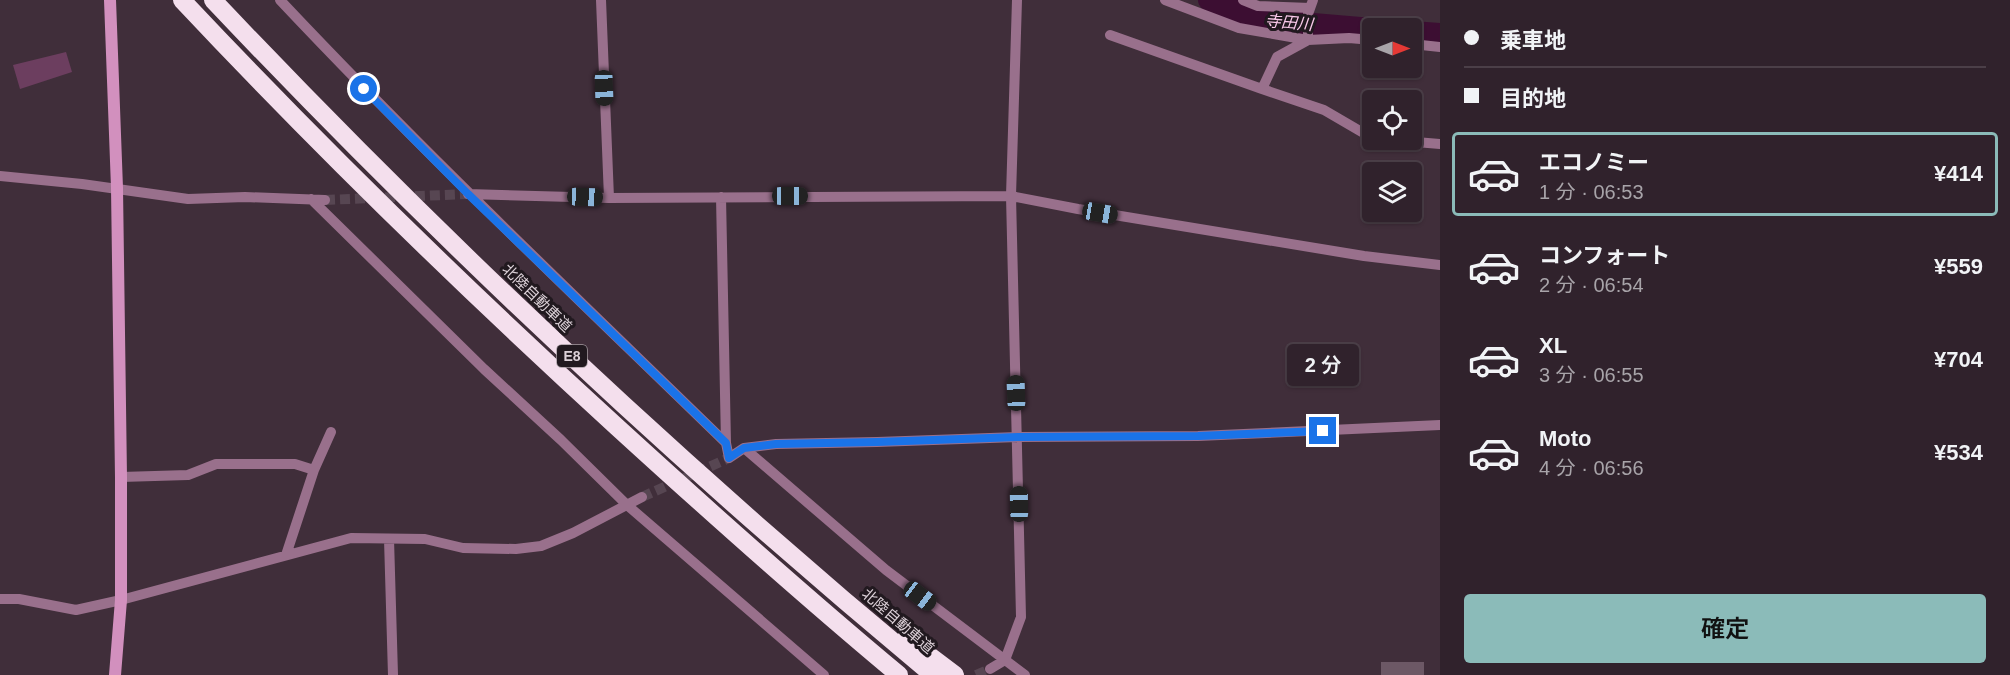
<!DOCTYPE html>
<html lang="ja">
<meta charset="utf-8">
<style>
body{margin:0;font-family:Helvetica,"Noto Sans JP",sans-serif;background:#382a34;color:#f1f3f6;height:100vh;display:flex;flex-direction:column;font-size:22px;white-space:nowrap}
*{box-sizing:border-box;margin:0}
p{font-size:20px;color:#a8a4a9}
.icon{flex:none;width:33px;height:33px;fill:none;stroke:currentColor;stroke-width:2;stroke-linecap:round;stroke-linejoin:round}
.map{position:relative;flex:1;overflow:hidden}
.panel{display:flex;flex-direction:column;background:#30222c;width:570px}
.panel>*{flex:none}
.hud{display:grid;align-content:center;height:132px;padding:0 24px;background:#30222c}
.needle{width:39px;rotate:90deg}
.tools{position:absolute;left:1362px;top:18px;display:grid;gap:12px}
.tools a{display:grid;place-items:center;width:60px;height:60px;border-radius:6px;background:#30222c;box-shadow:0 2px 4px #0004,0 0 0 2px #4b3f48;font-size:30px}
.end{position:absolute;width:27px;height:27px;margin:-14px;border:8px solid #1a73e8;background:#fff;box-shadow:0 0 0 3px #fff}
.from{border-radius:50%}
.bubble{position:absolute;height:42px;border-radius:6px;background:#30222c;box-shadow:0 2px 4px #0004,0 0 0 2px #4b3f48;font-size:20px;font-weight:600;line-height:42px;text-align:center}
.car{position:absolute;width:18px;height:36px;margin:-18px -9px;border-radius:8px;box-shadow:0 0 4px 2px #0007;background:linear-gradient(#222 24%,#8ab4d8 0 40%,#222 0 76%,#8ab4d8 0 86%,#222 0)}
.hud b{display:flex;align-items:center;gap:21px;height:57px;font-size:22px}
.hud b+b{border-top:2px solid #4b3f48}
.hud i{width:15px;height:15px;background:#f1f3f6}
ul{padding:0;list-style:none}
li{display:flex;align-items:center;gap:18px;height:84px;margin:0 12px 9px;padding:0 12px;border:3px solid transparent;border-radius:6px}
li div{flex:1}
li b{display:block;font-size:22px}
li em{font-style:normal;font-weight:600}
li.active{border-color:#8bbbb9}
li>.icon{width:54px;height:54px;stroke-width:1.5}
.button{display:flex;gap:12px;margin-top:auto;padding:12px 24px}
.button a{flex:1;height:69px;border-radius:6px;background:#8bbbb9;color:#111;font-size:24px;font-weight:600;line-height:69px;text-align:center}
main{display:flex;flex:1;min-height:0}
.map>svg:first-child{display:block}
.green{fill:#6c3e5f}
.lines{fill:none;stroke-linecap:round;stroke-linejoin:round}
.river{stroke:#3c0e32;stroke-width:22}
.building{fill:#6c5865}
.street-tunnel{stroke:#574652;stroke-width:10;stroke-dasharray:10 5;stroke-linecap:butt}
.street{stroke:#99708c;stroke-width:10}
.secondary{stroke:#d290be;stroke-width:12}
.highway{stroke:#f4dfed;stroke-width:18}
.route{stroke:#1a73e8;stroke-width:8}
.labels{text-anchor:middle;stroke-width:6;stroke-linejoin:round;paint-order:stroke}
.shield{fill:#21191f;stroke:#a49aa0;stroke-width:1.5}
.shield-label{font-size:14px;font-weight:bold;fill:#dcd1d8}
.street-label{font-size:15px;fill:#dcd1d8;stroke:#21191f}
.water-label{font-size:16px;font-style:italic;fill:#fbcaeb;stroke:#21191f}
</style>
<main>
<div class="map">
<svg width="1440" height="675" viewBox="0 0 1440 675">
<rect width="100%" height="100%" fill="#402e3a"/>
<path class="green" d="M66 52 72 72 20 89 13 65Z"/>
<g class="lines">
<path class="river" d="M1209 0 1255 19 1372 29
M1412 32 1440 34"/>
</g>
<path class="building" d="M1381 662H1424V675H1381Z"/>
<g class="lines">
<path class="street-tunnel" d="M325 200 468 194
M642 497 729 458
M976 675 990 669"/>
<path class="street" d="M280 0C424 153 576 297 726 443
M601 0 609 198
M1165 0 1239 28 1308 40 1349 38 1372 40
M1243 0 1258 6 1310 8
M1313 0 1308 14V40L1277 57 1262 89 1324 110 1372 138
M1110 35 1262 89
M1412 44 1440 47
M1392 140 1440 144
M0 176 82 184 188 199 245 197 325 200
M468 194 609 198 1011 196 1078 209 1364 256 1440 265
M721 197 726 443 729 458 744 448 776 444 877 442 1018 437 1198 436 1440 425
M311 199 484 369 561 440 627 505 824 675
M744 448 886 570 1025 675
M121 477 188 475 216 464H295L314 470 331 432
M389 539 393 675
M286 555 314 470
M0 599H19L76 610 121 600 351 538 425 539 463 548 516 549 541 546 573 533 642 497
M990 669 1005 660 1021 617 1011 196 1017 0"/>
<path class="secondary" d="M110 0 117 188 121 477V600L115 675"/>
<path class="highway" d="M182 0C321 148 467 290 617 427 709 511 803 595 899 675
M213 0C438 238 681 466 933 675
M906 638 955 675"/>
</g>
<g class="lines">
<path class="route" d="M364 89 468 194 726 443 729 458 744 448 776 444 877 442 1018 437 1198 436 1323 431"/>
</g>
<g class="labels">
<rect class="shield" x="557" y="345" width="30" height="22" rx="4.5"/>
<g class="shield-label">
<text x="572" y="361">E8</text>
</g>
<g class="street-label">
<text transform="translate(537 298) rotate(44)" y="5">北陸自動車道</text>
<text transform="translate(898 621) rotate(41)" y="5">北陸自動車道</text>
</g>
<g class="water-label">
<text transform="translate(1289 22) rotate(5)" y="6">寺田川</text>
</g>
</g>
</svg>
<div class="tools">
<a><svg class="needle" viewBox="-14 -14 28 28"><path d="M0-13l5 13h-10z" fill="#e53935"/><path d="M0 13l5-13h-10z" fill="#a8a4a9"/></svg></a>
<a><svg class="icon" aria-label="locate" viewBox="0 0 24 24"><circle cx="12" cy="12" r="6"/><path d="M12 2v4M12 18v4M2 12h4M18 12h4"/></svg></a>
<a><svg class="icon" aria-label="layers" viewBox="0 0 24 24"><path d="M12 4l9 5-9 5-9-5zM3 14l9 5 9-5"/></svg></a>
</div>
<i class="end from" style="left:364px;top:89px"></i>
<i class="end" style="left:1323px;top:431px"></i>
<div class="bubble" style="left:1287px;top:344px;width:72px">2 分</div>
<i class="car" style="left:604px;top:88px;rotate:178deg"></i>
<i class="car" style="left:790px;top:196px;rotate:90deg"></i>
<i class="car" style="left:585px;top:197px;rotate:92deg"></i>
<i class="car" style="left:1100px;top:213px;rotate:100deg"></i>
<i class="car" style="left:1016px;top:393px;rotate:358deg"></i>
<i class="car" style="left:1019px;top:504px;rotate:359deg"></i>
<i class="car" style="left:920px;top:596px;rotate:127deg"></i>
</div>
<section class="panel">
<div class="hud">
<b><i class="from"></i>乗車地</b>
<b><i></i>目的地</b>
</div>
<ul>
<li class="active"><svg class="icon" aria-label="car" viewBox="0 0 24 24"><path d="M5 17H2v-5l4-1 3-4h7l3 4 3 1v5h-3M9 17h6M6 11h13"/><circle cx="7" cy="17" r="2"/><circle cx="17" cy="17" r="2"/></svg><div><b>エコノミー</b><p>1 分 · 06:53</p></div><em>¥414</em></li>
<li><svg class="icon" aria-label="car" viewBox="0 0 24 24"><path d="M5 17H2v-5l4-1 3-4h7l3 4 3 1v5h-3M9 17h6M6 11h13"/><circle cx="7" cy="17" r="2"/><circle cx="17" cy="17" r="2"/></svg><div><b>コンフォート</b><p>2 分 · 06:54</p></div><em>¥559</em></li>
<li><svg class="icon" aria-label="car" viewBox="0 0 24 24"><path d="M5 17H2v-5l4-1 3-4h7l3 4 3 1v5h-3M9 17h6M6 11h13"/><circle cx="7" cy="17" r="2"/><circle cx="17" cy="17" r="2"/></svg><div><b>XL</b><p>3 分 · 06:55</p></div><em>¥704</em></li>
<li><svg class="icon" aria-label="car" viewBox="0 0 24 24"><path d="M5 17H2v-5l4-1 3-4h7l3 4 3 1v5h-3M9 17h6M6 11h13"/><circle cx="7" cy="17" r="2"/><circle cx="17" cy="17" r="2"/></svg><div><b>Moto</b><p>4 分 · 06:56</p></div><em>¥534</em></li>
</ul>
<div class="button"><a>確定</a></div>
</section>
</main>
